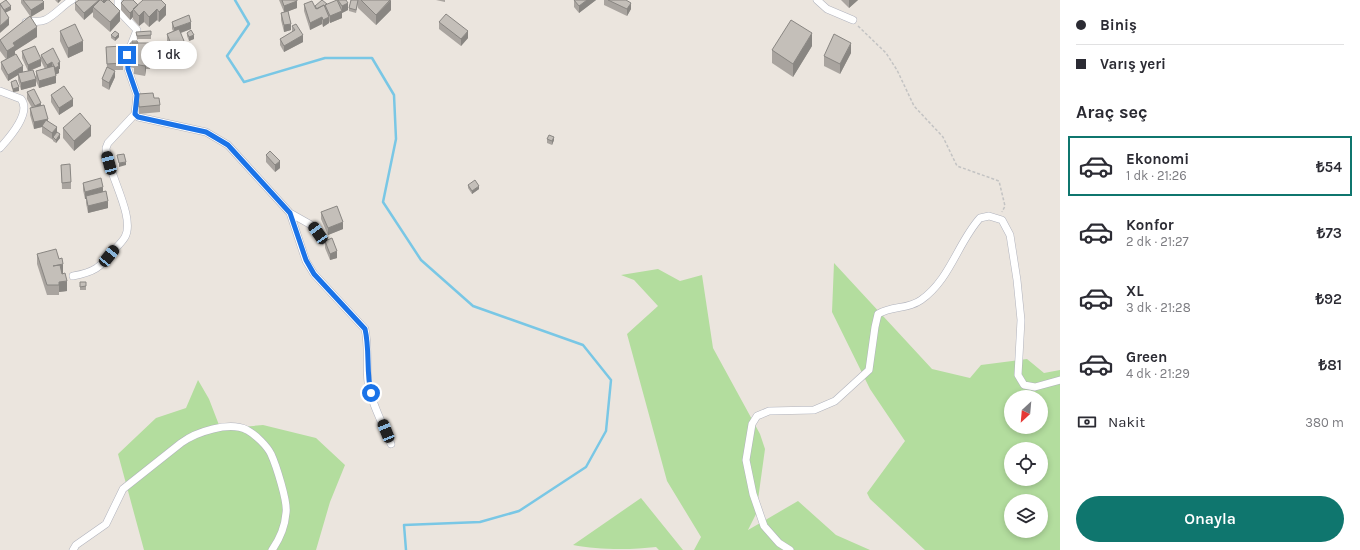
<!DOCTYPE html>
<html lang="tr">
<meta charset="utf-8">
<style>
body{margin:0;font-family:Karla,sans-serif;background:#f2f2f3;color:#2b2b33;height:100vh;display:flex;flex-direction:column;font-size:15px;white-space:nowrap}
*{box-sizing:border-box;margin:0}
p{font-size:13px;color:#7c7c81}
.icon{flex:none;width:22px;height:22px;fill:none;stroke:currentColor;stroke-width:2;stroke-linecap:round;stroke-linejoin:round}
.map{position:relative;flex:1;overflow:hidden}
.side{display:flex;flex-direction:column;background:#fff;width:300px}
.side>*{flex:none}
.hud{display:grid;align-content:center;height:88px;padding:0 16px;background:#fff}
.needle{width:26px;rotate:206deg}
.controls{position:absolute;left:1004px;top:390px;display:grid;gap:8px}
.controls a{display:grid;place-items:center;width:44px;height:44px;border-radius:50%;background:#fff;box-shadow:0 2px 6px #0003;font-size:20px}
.end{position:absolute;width:18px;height:18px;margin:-9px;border:5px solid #1a73e8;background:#fff;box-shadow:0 0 0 2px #fff}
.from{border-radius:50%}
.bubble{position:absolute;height:28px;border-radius:14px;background:#fff;box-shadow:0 2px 6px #0003;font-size:13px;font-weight:600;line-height:28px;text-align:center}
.car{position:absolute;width:12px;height:24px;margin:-12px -6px;border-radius:5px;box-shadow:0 0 3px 1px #0007;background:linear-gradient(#222 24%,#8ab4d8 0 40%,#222 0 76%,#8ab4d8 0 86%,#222 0)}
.hud b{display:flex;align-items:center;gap:14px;height:38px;font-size:15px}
.hud b+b{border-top:1px solid #e1e1e2}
.hud i{width:10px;height:10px;background:#2b2b33}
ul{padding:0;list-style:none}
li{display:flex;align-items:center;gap:12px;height:60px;margin:0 8px 6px;padding:0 8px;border:2px solid transparent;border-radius:0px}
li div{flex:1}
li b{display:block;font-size:15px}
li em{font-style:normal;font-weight:600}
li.selected{border-color:#0f766e}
li>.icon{width:36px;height:36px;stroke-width:1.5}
h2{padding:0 16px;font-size:18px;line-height:48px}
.pay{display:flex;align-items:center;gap:10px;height:44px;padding:0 16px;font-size:15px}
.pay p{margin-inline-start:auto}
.primary-button{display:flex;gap:8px;margin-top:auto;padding:8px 16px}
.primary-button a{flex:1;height:46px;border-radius:24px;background:#0f766e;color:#fff;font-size:16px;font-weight:600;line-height:46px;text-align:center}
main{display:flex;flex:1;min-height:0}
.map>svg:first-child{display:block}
.green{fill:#b3dd9e;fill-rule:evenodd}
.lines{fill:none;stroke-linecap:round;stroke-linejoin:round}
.stream{stroke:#79c7e5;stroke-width:2.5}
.street-casing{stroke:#b1b3bd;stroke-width:8}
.path{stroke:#c3c3c3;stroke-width:1.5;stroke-dasharray:3 2;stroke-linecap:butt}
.street{stroke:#fff;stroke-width:7}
.wall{fill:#a9a49f}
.shaded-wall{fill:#898682}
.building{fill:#c4bfb9;stroke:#898682}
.route{stroke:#1a73e8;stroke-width:5}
</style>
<main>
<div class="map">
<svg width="1060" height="550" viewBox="0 0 1060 550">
<rect width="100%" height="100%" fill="#ebe5de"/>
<path class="green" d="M834 263 932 369 970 378 981 365 1027 359 1044 373 1060 370V550H925L870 499 867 493 905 441 870 389 832 312ZM1011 397H1041V427H1011ZM1011 449H1041V479H1011ZM1011 501H1041V531H1011Z
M658 269 680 281 702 275 713 348 760 434 765 449 756 514 748 530 798 501 836 535 870 550H694L701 537 667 481 627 334 658 306 634 280 621 275Z
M198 380 209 399 219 425 242 427 263 425 316 438 345 465 330 502 316 550H144L118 454 156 418 186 408Z
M641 498 683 550H659L656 547C631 550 598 550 573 545Z"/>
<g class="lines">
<path class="stream" d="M235 0 249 24 227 56 244 82 325 58H372L394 95 396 139 383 202 421 260 473 306 583 345 611 380 606 431 586 467 519 511 480 522 404 525 406 550"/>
<g class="street-casing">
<path id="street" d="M118 0V10L137 30 127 55 128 69 137 95 135 114 138 117 206 132 228 145 290 213 306 261 314 274 365 329C369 347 366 365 368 382 371 403 383 424 391 444
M817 0 827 9 853 20
M26 22C32 20 38 23 45 20 54 16 63 5 72 0
M0 91 21 99C32 113 9 138 0 148
M290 213 313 226 323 240
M73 276C94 272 100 268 113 251 117 247 122 242 125 237 136 217 107 172 106 148L108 143 135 114
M73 550 76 545 106 524 123 489 181 443C196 432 229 421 247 430 256 435 267 446 271 454 276 465 288 502 286 513 285 526 279 540 272 550
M790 550 779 543 764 526 753 494 746 460 752 424 757 416 769 411 814 410 835 401 869 370 875 327 878 314C893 305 907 310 921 300 950 280 958 242 980 218L989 216 1002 220 1010 235 1017 280 1021 320 1018 375 1024 385 1035 387 1060 380"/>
</g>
<path class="path" d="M858 26 886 53 897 70 914 106 943 137 957 166 999 181 1005 206 1002 212"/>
<use href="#street" class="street"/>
</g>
<path class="wall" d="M21 0H42L44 9 31 16 37 37 15 51V54L23 72 28 71 22 58V51L41 66 30 71 36 77V71L45 69 41 61V55L60 69H59V73L56 74V83L39 88 36 81V86L21 90 18 80V75L8 81 1 69V62L6 59 0 51V40L30 16 21 3Z
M55 0H61L58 3Z
M100 0H109L120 21 110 32 93 17V12L84 20 75 10V3Z
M122 0H133L138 5 143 0 166 15 159 22 157 20 149 27 144 22 139 26 133 19V17L130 20 121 10V3L123 1Z
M279 0H297V8L288 11 291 30 284 32 281 20V13L284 12Z
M336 0H346L348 10 342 13V18L330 23 329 21V23L323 27 322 24 310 30 304 11V4L315 8V6L327 4 336 1Z
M351 0H391V10L376 25 358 8V4L356 13 349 11V8Z
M436 0H445V2Z
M574 0H596L579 13 574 7Z
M604 0H626L631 9 627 16 604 5Z
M841 0H858L849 8Z
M172 22 191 29 181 33 184 48 172 53 167 41V34L173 31 172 29Z
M439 22 468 38 461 46 439 29Z
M292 26 303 42 284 52 280 45V39L292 32Z
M60 31 83 51 68 58 60 41Z
M136 32 151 35V39H137Z
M187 33 194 39 189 41 187 36Z
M111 35 119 37 115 41 111 38Z
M130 43H138L152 49V59H150V69H146L145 76 134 74V68L130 67Z
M812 46 793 77 772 63V50Z
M106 47 123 63V70H114L115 77 109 90 102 86V79L107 69Z
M851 53 840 74 824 66V56Z
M11 82 19 91 13 92 11 85Z
M27 92 41 106 48 121 60 138 56 143 53 141V140L42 133V127L34 129 30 115V108H32L27 99Z
M138 94 154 98 160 105V112L139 114 138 101Z
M51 95 73 106 59 115 51 102Z
M63 128 91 136 74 151 63 138Z
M547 139 554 140 552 145 547 143Z
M266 155 280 168 275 172 266 162Z
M61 165 71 182V189H62Z
M83 183 103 192 108 208 88 213 86 203V199H85L83 190Z
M468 185 479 189 472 194 468 188Z
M321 212 343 229 328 235 321 219Z
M325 241 337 258 330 260 325 248Z
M37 254 63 274 67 291 59 292V295H47L37 264Z
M80 282 86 286V290H80Z"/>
<path class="shaded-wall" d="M58 0H61L58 3Z
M99 0 93 7V12L84 20V13Z
M103 0H107L103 3Z
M391 0V10L376 25V15Z
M587 0H596L579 13V6Z
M849 0H858L849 8Z
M297 1V8L284 13V6Z
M44 2V9L31 17V10Z
M348 3V10L342 13V6Z
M631 3V9L627 16V9Z
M166 5V15L159 22V12Z
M11 6V10L3 14V11Z
M157 9V20L149 27V17Z
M133 10V17L130 20V13Z
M120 11V21L110 32V22Z
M144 11V22L139 26V16Z
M342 11V18L330 23V16Z
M322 17V24L310 30V23Z
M329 17V23L323 27V20Z
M9 18V25L0 33V26Z
M191 22V29L174 35V28Z
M291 24V30L284 32V25Z
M37 27V37L15 51V56L7 61V51L13 43Z
M468 31V38L461 46V39Z
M812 33V46L793 77V64Z
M119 34V37L115 41V38Z
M194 35V39L189 41V37Z
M303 35V42L284 52V46Z
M83 41V51L68 58V48Z
M184 41V48L172 53V46Z
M851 43V53L840 74V64Z
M161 53V57L157 58V54Z
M41 59V66L28 71V65Z
M146 59V69L145 76V66Z
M52 62V69L47 71V65Z
M60 62V69H59V73L55 75V68L58 63Z
M23 66V73H18V75L8 81V75Z
M115 71V77L109 90V83Z
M56 76V83L39 88V81Z
M36 79V86L21 90V83Z
M19 87V91L13 92V89Z
M73 99V106L59 115V108Z
M41 103V110L35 113V106Z
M48 119V125L42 126V127L34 129V122Z
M91 126V136L74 151V141Z
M57 127V134L53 137 52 140V133Z
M60 134V138L56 143V140Z
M554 137V140L552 145V141Z
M280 161V168L275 172V165Z
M126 162V165L119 167V163Z
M479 186V189L472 194V191Z
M103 187V194L86 196V199H85V192Z
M108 201V208L88 213V206Z
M343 222V229L328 235V228Z
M337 251V258L330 260V254Z
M63 264V274L53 276V266Z
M67 281V291L59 292V282Z"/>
<path class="building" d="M6 0 11 6 4 10 0 4Z
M23 0H42L44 2 31 10Z
M79 0H99L84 13 75 3Z
M100 0H101L104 3 107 0H109L120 11 110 22 93 7Z
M124 0H133L138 5 130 13 121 3Z
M143 0H161L166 5 159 12 157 9 149 17 144 11 139 16 133 9Z
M282 0H297V1L284 6Z
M322 0 327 4 324 6V5L317 9 315 6Z
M337 0 342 11 330 16 325 5Z
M338 0H346L348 3 342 6Z
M351 0H358L356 10 349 8Z
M361 0H390L376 15Z
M574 0H587L579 6Z
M608 0H626L631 3 627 9Z
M312 1 316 9 324 5 329 17 323 20 322 17 310 23 304 4Z
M0 4 9 18 0 26Z
M288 11 291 24 284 25 281 13Z
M446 14 468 31 461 39 439 22Z
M189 15 191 22 174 28 172 22Z
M30 16 37 27 13 43 15 46 7 51 0 40Z
M791 20 812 33 793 64 772 50Z
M75 24 83 41 68 48 60 31Z
M296 24 303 35 284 46 280 39 295 30 292 26Z
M179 29 184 41 172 46 167 34Z
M191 30 194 35 189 37 187 33Z
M115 31 119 34 115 38 111 35Z
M151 31V35L137 36 136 32Z
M834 34 851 43 840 64 824 56Z
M132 41H137L138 43H132Z
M130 43H151L152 49H148L147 51H150V59H146L145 66 134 64V58L130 57Z
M35 46 41 59 28 65 22 51Z
M122 46 123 63 107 64 106 47Z
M53 48 60 62 58 63 59 66 55 68 52 62 47 65 41 55Z
M159 49 161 53 157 54 156 50Z
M16 54 23 66 8 75 1 62Z
M54 66 56 76 39 81 36 71Z
M107 67 115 71 109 83 102 79Z
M33 70 36 79 21 83 18 73Z
M16 80 19 87 13 89 11 82Z
M64 86 73 99 59 108 51 95Z
M34 89 41 103 35 106 27 92Z
M153 93 154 98H159L160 105 139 107 138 94Z
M44 105 48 119 34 122 30 108Z
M80 113 91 126 74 141 63 128Z
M46 120 57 127 52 133 42 126Z
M57 132 60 134 56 140 53 137Z
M549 135 554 137 552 141 547 139Z
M270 151 280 161 275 165 266 155Z
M124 154 126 162 119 163 117 155Z
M70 164 71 182 62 183 61 165Z
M101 178 103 187 85 192 83 183Z
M475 180 479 186 472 191 468 185Z
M106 191 108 201 88 206 86 196Z
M337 206 343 222 328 228 321 212Z
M332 238 337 251 330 254 325 241Z
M56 249 59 259 62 258 63 264 53 266 60 265 62 274 65 273 67 281 59 282V285H47L37 254Z
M80 282H86V286L80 287Z"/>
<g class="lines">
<path class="route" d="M127 55 128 69 137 95 135 114 138 117 206 132 228 145 290 213 306 260 314 274 365 329C370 350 366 372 371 393"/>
</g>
</svg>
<div class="controls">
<a><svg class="needle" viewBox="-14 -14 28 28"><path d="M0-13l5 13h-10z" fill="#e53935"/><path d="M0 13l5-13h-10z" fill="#7c7c81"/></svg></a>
<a><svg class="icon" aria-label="locate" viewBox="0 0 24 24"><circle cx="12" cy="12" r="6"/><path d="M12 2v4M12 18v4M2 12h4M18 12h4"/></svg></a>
<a><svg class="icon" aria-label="layers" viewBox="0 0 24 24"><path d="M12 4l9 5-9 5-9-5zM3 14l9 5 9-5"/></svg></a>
</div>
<i class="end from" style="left:371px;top:393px"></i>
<i class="end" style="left:127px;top:55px"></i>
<div class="bubble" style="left:141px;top:41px;width:56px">1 dk</div>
<i class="car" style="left:109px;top:163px;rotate:345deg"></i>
<i class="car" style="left:318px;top:233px;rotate:325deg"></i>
<i class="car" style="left:109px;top:256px;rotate:39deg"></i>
<i class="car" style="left:386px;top:431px;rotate:338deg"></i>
</div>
<section class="side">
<div class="hud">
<b><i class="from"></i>Biniş</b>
<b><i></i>Varış yeri</b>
</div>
<h2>Araç seç</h2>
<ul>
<li class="selected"><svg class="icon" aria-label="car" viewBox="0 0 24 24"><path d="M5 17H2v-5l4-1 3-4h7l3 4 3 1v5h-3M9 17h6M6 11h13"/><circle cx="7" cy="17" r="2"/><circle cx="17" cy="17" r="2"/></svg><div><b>Ekonomi</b><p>1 dk · 21:26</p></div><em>₺54</em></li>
<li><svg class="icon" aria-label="car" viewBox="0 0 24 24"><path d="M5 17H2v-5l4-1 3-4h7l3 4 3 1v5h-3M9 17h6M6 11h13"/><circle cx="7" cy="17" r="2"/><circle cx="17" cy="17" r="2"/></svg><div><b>Konfor</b><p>2 dk · 21:27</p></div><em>₺73</em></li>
<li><svg class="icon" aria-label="car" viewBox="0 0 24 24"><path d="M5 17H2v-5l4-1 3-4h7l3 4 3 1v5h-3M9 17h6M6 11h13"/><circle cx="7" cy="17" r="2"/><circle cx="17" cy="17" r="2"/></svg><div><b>XL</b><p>3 dk · 21:28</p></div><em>₺92</em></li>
<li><svg class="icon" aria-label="car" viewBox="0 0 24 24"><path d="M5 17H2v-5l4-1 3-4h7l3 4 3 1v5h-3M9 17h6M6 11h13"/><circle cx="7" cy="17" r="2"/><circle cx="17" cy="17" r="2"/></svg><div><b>Green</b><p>4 dk · 21:29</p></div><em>₺81</em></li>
</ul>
<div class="pay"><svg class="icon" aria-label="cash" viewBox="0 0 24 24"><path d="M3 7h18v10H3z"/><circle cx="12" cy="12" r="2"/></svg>Nakit<p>380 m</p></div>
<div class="primary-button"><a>Onayla</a></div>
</section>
</main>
